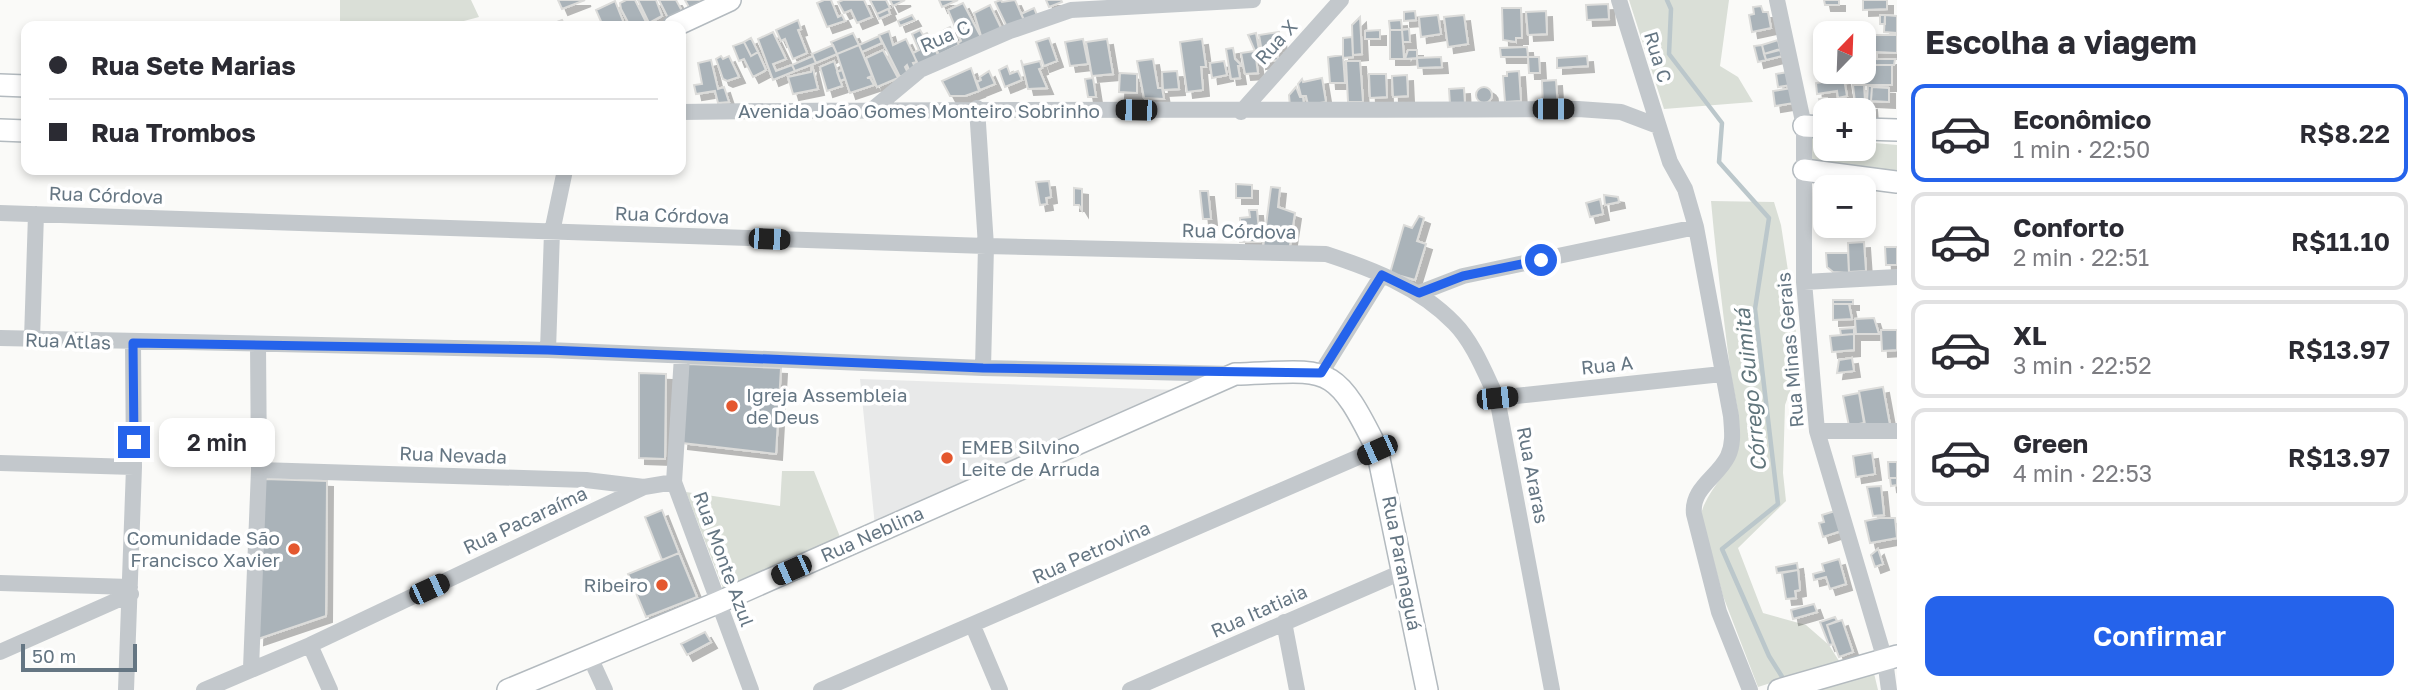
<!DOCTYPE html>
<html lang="pt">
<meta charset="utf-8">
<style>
body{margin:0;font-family:"Golos Text",sans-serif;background:#f2f2f3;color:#2b2b33;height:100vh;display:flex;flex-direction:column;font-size:26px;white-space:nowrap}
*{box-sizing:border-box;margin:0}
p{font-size:23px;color:#7c7c81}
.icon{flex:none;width:38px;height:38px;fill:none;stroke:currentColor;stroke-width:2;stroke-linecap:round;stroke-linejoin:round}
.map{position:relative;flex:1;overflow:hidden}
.side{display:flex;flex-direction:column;background:#fff;width:525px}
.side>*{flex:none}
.hud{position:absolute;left:21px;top:21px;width:665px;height:154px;border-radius:14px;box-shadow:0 4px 10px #0003;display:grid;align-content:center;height:154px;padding:0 28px;background:#fff}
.needle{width:46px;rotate:23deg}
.controls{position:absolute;left:1813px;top:21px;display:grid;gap:14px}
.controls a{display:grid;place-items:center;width:63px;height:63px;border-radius:14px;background:#fff;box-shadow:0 4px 10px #0003;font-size:35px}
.scale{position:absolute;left:21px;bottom:18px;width:116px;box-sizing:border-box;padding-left:7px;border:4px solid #657683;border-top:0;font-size:19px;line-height:24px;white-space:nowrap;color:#657683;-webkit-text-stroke:5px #fff;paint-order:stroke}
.end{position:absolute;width:32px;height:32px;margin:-16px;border:9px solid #2563eb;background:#fff;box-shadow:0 0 0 4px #fff}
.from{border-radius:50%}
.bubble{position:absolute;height:49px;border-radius:14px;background:#fff;box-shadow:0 4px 10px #0003;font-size:23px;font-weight:600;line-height:49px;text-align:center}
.car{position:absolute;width:21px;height:42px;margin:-21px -10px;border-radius:9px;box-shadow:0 0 5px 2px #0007;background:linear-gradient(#222 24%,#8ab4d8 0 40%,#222 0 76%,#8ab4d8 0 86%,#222 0)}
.hud b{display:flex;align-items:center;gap:24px;height:66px;font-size:26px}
.hud b+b{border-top:2px solid #e1e1e2}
.hud i{width:18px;height:18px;background:#2b2b33}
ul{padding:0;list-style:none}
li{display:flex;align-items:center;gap:21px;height:98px;margin:0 14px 10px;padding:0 14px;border:4px solid #e1e1e2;border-radius:14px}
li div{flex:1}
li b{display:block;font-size:26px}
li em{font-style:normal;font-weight:600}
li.active{border-color:#2563eb}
li>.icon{width:63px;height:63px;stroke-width:1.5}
h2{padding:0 28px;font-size:32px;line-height:84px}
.primary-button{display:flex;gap:14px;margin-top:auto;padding:14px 28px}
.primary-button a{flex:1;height:80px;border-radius:14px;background:#2563eb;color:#fff;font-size:28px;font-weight:600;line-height:80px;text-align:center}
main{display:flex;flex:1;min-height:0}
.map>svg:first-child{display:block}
.built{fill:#e8e9e9}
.green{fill:#dadfd7}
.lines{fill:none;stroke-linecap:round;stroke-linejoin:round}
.stream{stroke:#bbc7cb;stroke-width:4.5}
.building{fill:#aab3b9;stroke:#dcdcda;stroke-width:2;filter:url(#shadow)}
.secondary-casing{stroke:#b3babf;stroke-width:24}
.street{stroke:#c3c8cc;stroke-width:16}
.secondary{stroke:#fff;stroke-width:21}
.route{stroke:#2563eb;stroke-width:9}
.poi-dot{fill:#e4572e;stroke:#fff;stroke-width:2.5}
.labels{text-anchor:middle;stroke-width:7;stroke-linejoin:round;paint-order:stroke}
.street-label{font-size:19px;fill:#657683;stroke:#fff}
.poi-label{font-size:19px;fill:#657683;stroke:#fff;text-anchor:start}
.water-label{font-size:21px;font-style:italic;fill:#60757c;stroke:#fff}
</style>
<main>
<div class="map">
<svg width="1897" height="690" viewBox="0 0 1897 690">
<defs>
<filter id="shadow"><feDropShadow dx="6" dy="6" stdDeviation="0" flood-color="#0004"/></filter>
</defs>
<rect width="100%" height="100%" fill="#fafaf8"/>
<path class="built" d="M860 379 1178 390 875 526Z"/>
<path class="green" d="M340 0H471L479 17 445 26H340Z
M1629 0H1729L1720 66 1738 77 1753 102 1664 109Z
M1810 137 1825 138V149H1864V142L1897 145V175L1810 168Z
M1711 201 1774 202 1781 225 1796 323 1794 380 1785 405 1783 473 1786 501 1738 548 1763 613 1806 625 1829 645 1839 661 1758 687 1723 596 1701 514C1708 488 1732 471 1738 444 1743 418 1733 393 1730 368 1723 313 1716 257 1711 201Z
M782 471H814L842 542 724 591 686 492 780 506Z
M1873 669 1878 690H1806Z"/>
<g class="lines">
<path class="stream" d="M1667 0 1671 9 1669 54 1722 123 1719 162 1769 218 1755 309 1778 504 1722 549 1769 656 1786 683"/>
</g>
<path class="building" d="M558 0H585L562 9Z
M626 0H635L648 26H630L621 9 620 3Z
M638 0H656L662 16 649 23Z
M659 0H676L682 11 668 18Z
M685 0H700L702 4 690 9Z
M824 0H831L838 17 842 15 845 21 827 27 817 3Z
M843 0H864L872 17 857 23 851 10 844 13 838 2Z
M870 0H886L890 8 877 14Z
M890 0H905L893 6Z
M939 0H958L942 7Z
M1001 0 1002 2 1015 0 1024 20 1007 27 995 2Z
M1046 0H1061L1062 2 1049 7Z
M1824 0H1839V5H1825Z
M1863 0H1887V9L1863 10Z
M615 1 625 26H603L596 10Z
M963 3 982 39 960 49 958 43 961 41 948 10Z
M1608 4 1609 19 1587 20 1586 5Z
M990 5 1002 30 982 39 974 13Z
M1761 6 1763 12H1768L1771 28 1752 32 1749 15 1754 14 1753 7Z
M1034 8 1037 15 1024 20 1021 14Z
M1502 8H1521L1522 38H1516V42L1503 40Z
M888 9 890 14 879 19 877 14Z
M1415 11 1416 20 1404 21V12Z
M1546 11 1547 34 1528 35 1526 12Z
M912 15 915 20 900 26 898 21Z
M1438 15 1441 34 1421 37 1419 17Z
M1464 15 1468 44 1448 47 1444 17Z
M1880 15H1885V24H1880Z
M1885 15 1897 16V33L1884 32Z
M1360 17 1362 54 1353 55 1352 25Z
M562 20 565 26H555L554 23Z
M798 20 801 29 798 30 807 53 793 59 785 39 781 41 776 30Z
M1401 20 1402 30H1390L1389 21Z
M950 27 959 45 939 55 933 42 946 36 944 30Z
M1409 29 1410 42H1403L1402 30Z
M920 30 923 35 927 33 940 59 919 68 913 53 919 50 912 34Z
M1380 30V39H1365V31Z
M1390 30H1402L1404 59H1390Z
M889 31 893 45 906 39 917 62 913 63 916 69 910 72 907 65 905 67 908 73 900 77 879 35Z
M773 32 786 59 773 64 776 71 792 65 795 71 773 80 758 39Z
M1279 32 1281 45 1276 46 1278 57 1263 58 1259 35Z
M853 33 859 45 837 54 831 42Z
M1256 33 1259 50 1255 51 1248 35Z
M1870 35H1897V53L1877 52V59L1870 58Z
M879 36 882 43 862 52 859 45Z
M1352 37 1353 57 1343 58V38Z
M751 38 758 52 751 56 744 42Z
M751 38 758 52 751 56 744 42Z
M1049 38 1057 61 1044 66 1036 42Z
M1083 39 1088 64 1070 66 1065 42Z
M1107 39 1113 74 1092 76 1086 42Z
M1202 39 1206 67H1201L1203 90 1187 92 1180 42Z
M1778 40 1780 49 1764 54 1762 45Z
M744 42 751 56 758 52 766 70 753 77 744 59 739 61 733 46Z
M833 45 837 54 816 63 812 54Z
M859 45 872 76 867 78H870L874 85 850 93 837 54Z
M1762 45 1766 60 1758 62 1754 46Z
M1527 47 1528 57H1501L1500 48Z
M1233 48 1235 59 1242 66H1238L1240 78 1231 79 1226 49Z
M883 50 898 78 877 87 866 58Z
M1408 50H1417V58L1405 59Z
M1780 50 1782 56 1766 60 1764 54Z
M1255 51 1258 73 1245 74 1241 53Z
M1343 55 1345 83H1330L1328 57Z
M721 56 723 59 729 56 739 77 727 81 723 79 716 59Z
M813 56 816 63 795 71 792 65Z
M1587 56 1588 66 1557 68V58Z
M1278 57V60L1260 63V59Z
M1441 57 1442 67 1418 68 1417 58Z
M1528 57H1539L1540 73H1529Z
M1153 59 1158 88H1162L1164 99 1144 98 1137 61Z
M1864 59H1895L1894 65H1864Z
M711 60 718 89 724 87 729 102 718 103 715 91 696 94 694 85 702 84 698 63Z
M1021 60 1023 65 1040 61 1042 68 1039 69 1047 88 1028 89Z
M834 61 842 86 827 91 820 67Z
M1224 61 1227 75 1212 78 1210 63Z
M1346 61H1360L1363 102H1348Z
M812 65 818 89 793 94 788 77 811 72Z
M1864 65H1892V85H1864Z
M1007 66 1010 74 1018 71 1022 80 1005 87 999 70Z
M971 68 979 91 965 96H950L942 81Z
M842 70 845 79 840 81 837 72Z
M989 71 995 84 980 90 977 82 981 80 980 77Z
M1177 71 1179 89 1163 90 1162 72Z
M1519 71 1521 101 1505 102 1503 76H1507V72Z
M1788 72 1791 85 1778 87 1776 74Z
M1120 73 1137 74V93L1119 92Z
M1369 74H1386L1387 97 1370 98Z
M1407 75 1408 96 1393 97 1392 76Z
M1093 78 1096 97H1088L1085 79Z
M1322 78 1326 102 1308 105 1306 96H1301L1298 84 1302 79 1303 82Z
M1844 79 1847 96 1838 98 1837 91 1817 94 1816 83Z
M1556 80 1558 108H1543L1542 81Z
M1853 85H1864L1865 101 1855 102Z
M1868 86H1872L1871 101H1867Z
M1476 95a8 8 0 1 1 16 0a8 8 0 1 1-16 0Z
M1296 87 1300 97H1303L1304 106 1290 107 1289 95Z
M1872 87 1889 88V102L1871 101Z
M1464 88 1465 104 1450 105 1449 89Z
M1792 88 1794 103 1775 106 1773 91Z
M1827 98 1829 110H1825L1823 119 1819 99Z
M1866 101 1868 119H1864V110H1856L1855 102Z
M1871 104 1872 118 1868 119 1866 105Z
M1049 181 1051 197 1046 198 1047 204 1040 205 1036 182Z
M1236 184 1252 185V198H1236Z
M1271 187 1280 188 1278 207 1295 213 1289 252 1263 248Z
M1074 188 1082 189V210L1079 205H1074Z
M1200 191H1208L1211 219H1203Z
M1604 195 1618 197 1619 202 1605 205Z
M1600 199 1603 214 1590 217 1586 203Z
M1249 210H1257L1260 242H1240V218L1250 217Z
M1419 216 1424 218 1417 241 1426 244 1415 280 1390 273 1404 225 1412 228Z
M1864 242 1866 271 1849 272 1848 243Z
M1885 247H1897V265H1886Z
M1826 253H1848L1849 273 1833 272 1827 267Z
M1833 300H1853V304H1833Z
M1833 304H1849L1852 319 1833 320Z
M1874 318 1879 334H1856L1855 319Z
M1854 328V334L1841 335 1840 329Z
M1881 330H1897V350L1882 351Z
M1854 334V350L1832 352 1830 336Z
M1852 358 1854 371 1837 373 1839 360Z
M688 364 781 368 776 454 682 443Z
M639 373 666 374 665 459 639 458Z
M1883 387 1890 425 1866 430 1859 391Z
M1859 393 1864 423 1849 426 1843 396Z
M1872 453 1875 474 1856 477 1853 456Z
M1888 462H1897V478H1889Z
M1890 478H1897V485L1891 486Z
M264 479 327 481 326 616 258 639Z
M1881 486 1884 515 1873 516 1867 487Z
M662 510 679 553 662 560 645 517Z
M1835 511 1841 531 1823 537 1819 523 1824 522 1822 515Z
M1880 518H1895L1897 538 1870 543 1865 521Z
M1878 549 1883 564 1875 567 1871 555Z
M679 553 697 597 646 617 628 574Z
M1839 559 1846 584 1830 589 1826 577 1814 580 1813 574 1824 571 1822 564Z
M1797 563 1798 570 1777 573 1776 567Z
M1798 570 1800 590 1795 591 1796 598 1786 599 1782 573Z
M1814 604 1817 612 1793 619 1791 610Z
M1835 617 1837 621 1827 625 1833 644 1829 645 1820 622Z
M1842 620 1853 652 1839 657 1827 625Z
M705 632 711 642 687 655 681 644Z"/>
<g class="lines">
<g class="secondary-casing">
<path id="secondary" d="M674 26 730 0
M0 85 26 86
M1804 126 1825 127
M1864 129 1897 130
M0 130 26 131
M1804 170 1897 182
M508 690 717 603 1235 374C1329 371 1333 360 1377 449L1427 690
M1779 690 1897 656"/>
</g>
<path class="street" d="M1619 0 1670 162 1685 189 1696 227 1731 416C1732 430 1734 443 1728 456 1718 477 1691 488 1694 514L1719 612 1750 690
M1777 0 1804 126V282L1817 431 1885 660 1889 690
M977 108 986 246 983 368
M872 110 920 70 1010 31 1071 10 1253 0
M681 112C980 108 1279 111 1578 109L1621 112 1658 126
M1241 112 1341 0
M0 213 986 246 1326 254C1372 269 1419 287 1454 323 1473 342 1485 373 1497 398L1552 690
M1804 282 1897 277
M1419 293 1463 276 1696 227
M0 338 548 350 983 368 1232 374
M32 339 36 214
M548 350 552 232 565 170
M682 356 674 482 751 690
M1321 373 1382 275
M1497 398 1722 374
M1817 431H1897
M0 463 134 467
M259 470 586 480 644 487
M0 583 130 587
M1284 622 1297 690
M973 626 1000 690
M310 645 330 690
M0 652 131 594
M589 655 605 690
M251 668 259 470 258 345
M126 690 134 467 133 343
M204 690 310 645 644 487 674 482
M821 690 1377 449
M1130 690 1404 571"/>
<use href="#secondary" class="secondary"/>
</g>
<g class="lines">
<path class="route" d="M134 442 133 343 548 350 983 368 1321 373 1382 275 1419 293 1463 276 1541 260"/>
</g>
<g class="poi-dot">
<circle cx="732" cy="406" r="7"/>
<circle cx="947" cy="458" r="7"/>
<circle cx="294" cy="549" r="7"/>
<circle cx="662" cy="585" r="7"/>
</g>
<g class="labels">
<g class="street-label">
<text transform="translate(945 36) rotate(-24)" y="7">Rua C</text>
<text transform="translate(1276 42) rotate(-48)" y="7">Rua X</text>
<text transform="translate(1658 57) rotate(73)" y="7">Rua C</text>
<text x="919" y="118">Avenida João Gomes Monteiro Sobrinho</text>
<text transform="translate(106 195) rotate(2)" y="7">Rua Córdova</text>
<text transform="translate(672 215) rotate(2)" y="7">Rua Córdova</text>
<text transform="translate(1239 231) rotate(1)" y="7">Rua Córdova</text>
<text transform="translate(68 341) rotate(2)" y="7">Rua Atlas</text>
<text transform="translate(1790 350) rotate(-95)" y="7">Rua Minas Gerais</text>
<text transform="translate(1607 365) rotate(-6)" y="7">Rua A</text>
<text transform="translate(453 455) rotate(2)" y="7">Rua Nevada</text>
<text transform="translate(1533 475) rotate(79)" y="7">Rua Araras</text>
<text transform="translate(525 520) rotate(-25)" y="7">Rua Pacaraíma</text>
<text transform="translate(872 534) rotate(-24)" y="7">Rua Neblina</text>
<text transform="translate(1091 552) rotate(-24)" y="7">Rua Petrovina</text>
<text transform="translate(724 559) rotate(70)" y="7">Rua Monte Azul</text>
<text transform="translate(1402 563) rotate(79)" y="7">Rua Paranaguá</text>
<text transform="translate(1259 611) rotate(-24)" y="7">Rua Itatiaia</text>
</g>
<g class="poi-label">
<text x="746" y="402">Igreja Assembleia<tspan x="746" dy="22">de Deus</tspan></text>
<text x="961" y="454">EMEB Silvino<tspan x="961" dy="22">Leite de Arruda</tspan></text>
<text x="280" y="545" text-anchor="end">Comunidade São<tspan x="280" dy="22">Francisco Xavier</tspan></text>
<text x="648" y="592" text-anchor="end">Ribeiro</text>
</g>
<g class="water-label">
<text transform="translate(1751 390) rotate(-96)" y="7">Córrego Guimitá</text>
</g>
</g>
</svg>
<div class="controls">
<a><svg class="needle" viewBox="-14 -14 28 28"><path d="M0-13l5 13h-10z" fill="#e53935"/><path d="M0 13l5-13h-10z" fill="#7c7c81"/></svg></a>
<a>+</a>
<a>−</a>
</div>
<div class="scale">50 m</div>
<i class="end from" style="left:1541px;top:260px"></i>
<i class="end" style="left:134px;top:442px"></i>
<div class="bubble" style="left:159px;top:418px;width:116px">2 min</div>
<i class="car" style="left:1553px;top:109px;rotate:90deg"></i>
<i class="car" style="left:1136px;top:110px;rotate:271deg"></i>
<i class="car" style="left:769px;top:239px;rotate:92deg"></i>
<i class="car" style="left:1497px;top:398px;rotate:84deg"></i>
<i class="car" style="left:1377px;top:450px;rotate:246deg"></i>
<i class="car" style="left:791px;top:570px;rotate:246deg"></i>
<i class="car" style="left:429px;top:589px;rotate:65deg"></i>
<div class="hud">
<b><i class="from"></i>Rua Sete Marias</b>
<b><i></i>Rua Trombos</b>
</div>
</div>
<section class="side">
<h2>Escolha a viagem</h2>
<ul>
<li class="active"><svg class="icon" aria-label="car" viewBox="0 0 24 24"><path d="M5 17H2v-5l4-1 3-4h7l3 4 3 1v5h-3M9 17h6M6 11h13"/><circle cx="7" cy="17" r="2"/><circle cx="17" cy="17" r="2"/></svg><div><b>Econômico</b><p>1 min · 22:50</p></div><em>R$8.22</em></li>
<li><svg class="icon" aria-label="car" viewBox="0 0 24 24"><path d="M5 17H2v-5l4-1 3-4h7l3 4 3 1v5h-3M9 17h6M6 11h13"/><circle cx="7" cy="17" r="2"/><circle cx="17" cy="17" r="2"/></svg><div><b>Conforto</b><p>2 min · 22:51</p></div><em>R$11.10</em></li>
<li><svg class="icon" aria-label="car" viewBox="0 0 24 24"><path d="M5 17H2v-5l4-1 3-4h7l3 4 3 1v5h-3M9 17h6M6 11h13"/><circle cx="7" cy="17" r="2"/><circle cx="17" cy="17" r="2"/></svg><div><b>XL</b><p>3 min · 22:52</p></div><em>R$13.97</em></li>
<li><svg class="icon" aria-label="car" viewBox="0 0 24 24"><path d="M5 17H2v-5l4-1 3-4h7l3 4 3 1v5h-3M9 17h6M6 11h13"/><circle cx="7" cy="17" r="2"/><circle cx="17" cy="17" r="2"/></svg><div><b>Green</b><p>4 min · 22:53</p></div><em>R$13.97</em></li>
</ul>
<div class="primary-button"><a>Confirmar</a></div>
</section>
</main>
